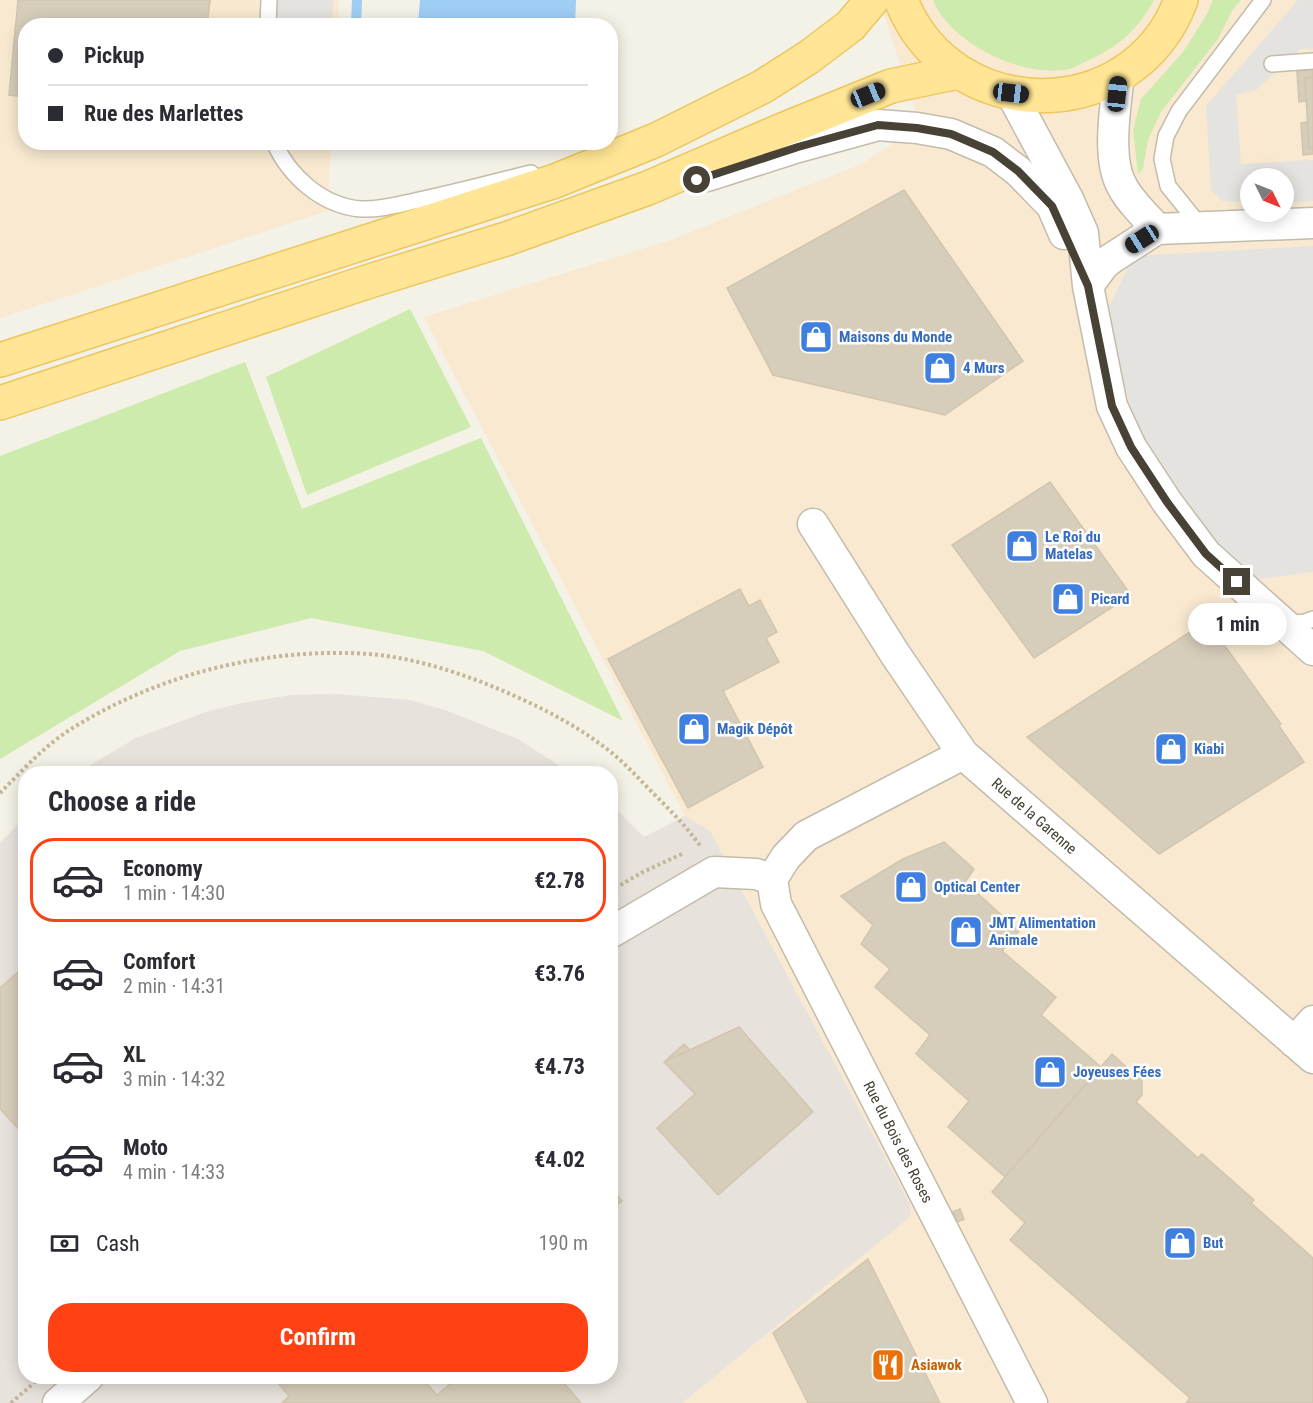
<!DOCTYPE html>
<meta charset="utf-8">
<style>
body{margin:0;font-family:"Roboto Condensed",sans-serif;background:#f7f7f7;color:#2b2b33;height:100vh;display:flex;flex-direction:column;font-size:22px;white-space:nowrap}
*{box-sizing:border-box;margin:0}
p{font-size:20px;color:#7c7c81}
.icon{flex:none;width:33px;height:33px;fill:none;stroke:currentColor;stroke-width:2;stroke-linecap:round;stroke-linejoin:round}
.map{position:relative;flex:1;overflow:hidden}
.sheet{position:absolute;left:18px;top:766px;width:600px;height:618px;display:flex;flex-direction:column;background:#fff;border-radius:24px;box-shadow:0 3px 15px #0003}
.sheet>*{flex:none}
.hud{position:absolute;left:18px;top:18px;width:600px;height:132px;border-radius:24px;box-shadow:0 3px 15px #0003;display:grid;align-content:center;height:132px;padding:0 30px;background:#fff}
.needle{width:39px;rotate:133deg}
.controls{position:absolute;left:1240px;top:168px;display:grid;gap:12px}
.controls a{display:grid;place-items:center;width:54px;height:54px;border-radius:50%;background:#fff;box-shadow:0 3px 15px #0003;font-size:30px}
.end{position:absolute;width:27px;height:27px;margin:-14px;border:8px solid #484135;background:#fff;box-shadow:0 0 0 3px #fff}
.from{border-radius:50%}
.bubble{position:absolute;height:42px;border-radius:21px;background:#fff;box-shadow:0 3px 15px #0003;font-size:20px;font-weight:700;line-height:42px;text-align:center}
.car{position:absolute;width:18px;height:36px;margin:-18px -9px;border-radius:8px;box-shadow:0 0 4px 2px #0007;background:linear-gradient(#222 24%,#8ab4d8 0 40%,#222 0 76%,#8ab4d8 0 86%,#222 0)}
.hud b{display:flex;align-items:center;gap:21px;height:57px;font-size:22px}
.hud b+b{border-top:2px solid #e1e1e2}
.hud i{width:15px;height:15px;background:#2b2b33}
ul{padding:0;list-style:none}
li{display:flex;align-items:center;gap:18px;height:84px;margin:0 12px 9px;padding:0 18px;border:3px solid transparent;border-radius:24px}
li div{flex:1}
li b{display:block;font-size:22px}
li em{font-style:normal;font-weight:700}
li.active{border-color:#ff4113}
li>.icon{width:54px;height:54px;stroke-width:1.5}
h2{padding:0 30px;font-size:27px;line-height:72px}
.pay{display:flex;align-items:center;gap:15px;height:66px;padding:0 30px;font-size:22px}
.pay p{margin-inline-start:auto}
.action{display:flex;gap:12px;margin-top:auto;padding:12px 30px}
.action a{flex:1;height:69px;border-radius:24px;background:#ff4113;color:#fff;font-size:24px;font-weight:700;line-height:69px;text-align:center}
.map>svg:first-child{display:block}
.commercial{fill:#f8e9d0;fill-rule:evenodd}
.industrial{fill:#e7e2db}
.green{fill:#ccebad}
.parking{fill:#e5e3df}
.water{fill:#9fcef5}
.building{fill:#d7cdbb;stroke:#d2c5ae;stroke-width:1.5}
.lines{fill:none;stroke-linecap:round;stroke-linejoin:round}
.lane-casing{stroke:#c3bcab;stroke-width:18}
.street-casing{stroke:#c3bcab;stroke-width:33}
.primary-casing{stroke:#ebc75e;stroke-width:36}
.path{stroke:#c3b699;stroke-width:4;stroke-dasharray:3 3;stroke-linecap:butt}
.lane{stroke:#fff;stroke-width:15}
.street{stroke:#fff;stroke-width:30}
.primary{stroke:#ffe595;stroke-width:33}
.route{stroke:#484135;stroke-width:8}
.labels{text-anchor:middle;stroke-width:5;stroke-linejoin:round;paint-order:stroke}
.shop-label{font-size:15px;font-weight:bold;fill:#366cbe;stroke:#fff;text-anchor:start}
.street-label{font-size:15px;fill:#484135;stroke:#fff}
.food-label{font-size:15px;font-weight:bold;fill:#c56008;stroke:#fff;text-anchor:start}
</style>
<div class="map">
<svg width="1313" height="1403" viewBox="0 0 1313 1403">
<rect width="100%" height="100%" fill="#f4f1e6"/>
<path class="commercial" d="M0 0H339L338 25 26 26V142L331 143 327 211 0 318Z
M879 0H1313V1403H682L910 1216 909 1202 710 831 685 816 424 317 671 240 862 164 920 125ZM1251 178H1284V212H1251Z"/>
<path class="industrial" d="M335 694 410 700 445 710 518 739 572 774H75L136 738 206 712 241 703 292 695Z
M611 804 644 837 685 816 710 831 909 1202 911 1216 682 1403H0V843L25 817 26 1377H610Z"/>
<path class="green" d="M933 0H1154C1137 31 1119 46 1087 61 1082 63 1075 67 1070 69 1024 79 951 44 933 0Z
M1213 0H1241L1232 11 1218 39 1161 112 1148 140 1143 168 1138 174 1133 131 1141 99 1184 51 1207 14Z
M410 309 471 427 307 495 266 377Z
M245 362 302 509 481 438 623 721 483 651 311 618 180 651 0 759V456Z"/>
<path class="parking" d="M272 0H333L332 25 271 26Z
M1298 0H1313V49H1301L1256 90 1236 95 1241 164 1313 160V201L1284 203V178H1251V202L1222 201 1211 190 1206 106Z
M1313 246V572L1251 580 1220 551 1137 429 1105 316 1133 256Z"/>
<path class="water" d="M352 0H362L361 25H351Z
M420 0H576L575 25H418Z"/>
<path class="building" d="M18 0H210L207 26H26V97L9 95Z
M1313 70V77L1305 78 1306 101 1299 102 1297 71Z
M1313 77V148H1309L1305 78Z
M1307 122 1309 148H1313V154L1303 155 1301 123Z
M904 190 1023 361 945 415 773 375 727 288Z
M1050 482 1131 595 1034 658 952 545Z
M740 589 749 606 760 600 777 632 766 638 779 662 723 691 763 767 688 808 608 659Z
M1207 621 1281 724 1279 726 1304 762 1159 854 1027 737Z
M944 842 974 869 965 882 1019 931 1002 951 1056 997 1041 1015 1101 1067 1005 1177 948 1127 969 1101 916 1054 930 1035 875 987 890 969 861 944 873 925 841 896 903 859Z
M26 965V1137L0 1109V988Z
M739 1027 813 1112 718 1195 657 1128 695 1094 664 1062Z
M684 1044 690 1050 664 1062Z
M1112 1054 1142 1081V1095L1136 1102 1198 1158 1202 1154 1254 1200 1251 1203 1313 1258V1403H1186L1190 1398 1010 1240 1025 1223 992 1192Z
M610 1188 622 1201 610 1211Z
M960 1209 964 1219 957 1222 953 1212Z
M868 1259 940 1403H808L773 1333Z
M273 1377H421L437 1395 458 1377H559L581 1403H282L289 1396Z"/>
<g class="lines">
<g class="lane-casing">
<path id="lane" d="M268 26 269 0
M1272 64 1313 61
M274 142C289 176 322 206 361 209 381 210 400 204 419 200 457 192 494 182 531 173
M1201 227 1168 186 1162 159 1166 136 1179 111 1263 0
M1286 624 1305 622 1313 619"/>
</g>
<g class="street-casing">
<path id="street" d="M1119 74C1116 105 1106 158 1122 186 1130 202 1145 215 1157 229L1313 223
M1011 93 1068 199 1083 233 1088 286 1112 406 1131 447 1167 502 1206 554 1313 650
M707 176 798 147 878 125 917 128 951 134 993 152 1018 171 1052 206 1064 234
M1088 286 1104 264 1112 258 1157 229
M813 524 895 654 963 754 1313 1058
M772 879 776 904 1032 1403
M772 879 786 857 806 836 963 754
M610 933 714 872 756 874 772 879
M1294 1042 1313 1021
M58 1403 88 1377"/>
</g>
<g class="primary-casing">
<path id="primary" d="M901 0C951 127 1133 128 1181 0
M0 360 555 181 656 140 762 87 809 57 850 26 872 0
M0 403 370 281 506 239 648 188 780 131 891 86 958 72"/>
</g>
<path class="path" d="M0 793C22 771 44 746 71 729 159 674 266 647 369 654 407 657 444 668 479 681 524 699 568 719 607 749 624 762 638 778 653 793 670 810 687 827 701 847
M610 891 643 872 684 853
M11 1403 35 1382"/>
<use href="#lane" class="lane"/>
<use href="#street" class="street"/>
<use href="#primary" class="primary"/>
</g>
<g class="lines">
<path class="route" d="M697 180 798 147 878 125 917 128 951 134 993 152 1018 171 1052 206 1088 286 1112 406 1131 447 1167 502 1206 554 1237 582"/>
</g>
<defs>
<g id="shop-square" transform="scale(1.725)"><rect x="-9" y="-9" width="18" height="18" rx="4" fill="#3f7fe0" stroke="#fff"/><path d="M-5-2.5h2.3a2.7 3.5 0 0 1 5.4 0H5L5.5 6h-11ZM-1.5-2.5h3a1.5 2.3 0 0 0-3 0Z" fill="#fff"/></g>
<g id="restaurant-square" transform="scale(1.725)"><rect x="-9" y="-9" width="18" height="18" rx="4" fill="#e8710a" stroke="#fff"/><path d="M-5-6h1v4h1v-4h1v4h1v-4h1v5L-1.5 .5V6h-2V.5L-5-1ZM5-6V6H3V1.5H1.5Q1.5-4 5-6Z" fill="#fff"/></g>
</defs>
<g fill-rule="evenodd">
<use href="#shop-square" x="816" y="337"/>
<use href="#shop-square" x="940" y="368"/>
<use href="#shop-square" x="1022" y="546"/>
<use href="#shop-square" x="1068" y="599"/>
<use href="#shop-square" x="694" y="729"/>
<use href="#shop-square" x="1171" y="749"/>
<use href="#shop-square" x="911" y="887"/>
<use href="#shop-square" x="966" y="932"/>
<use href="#shop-square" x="1050" y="1072"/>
<use href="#shop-square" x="1180" y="1243"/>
<use href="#restaurant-square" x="888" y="1365"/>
</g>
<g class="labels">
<g class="shop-label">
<text x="839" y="342">Maisons du Monde</text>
<text x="963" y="373">4 Murs</text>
<text x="1045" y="542">Le Roi du<tspan x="1045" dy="17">Matelas</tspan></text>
<text x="1091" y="604">Picard</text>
<text x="717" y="734">Magik Dépôt</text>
<text x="1194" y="754">Kiabi</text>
<text x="934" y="892">Optical Center</text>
<text x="989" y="928">JMT Alimentation<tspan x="989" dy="17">Animale</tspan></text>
<text x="1073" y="1077">Joyeuses Fées</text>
<text x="1203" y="1248">But</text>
</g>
<g class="street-label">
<text transform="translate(1034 816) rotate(41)" y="5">Rue de la Garenne</text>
<text transform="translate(898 1142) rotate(63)" y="5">Rue du Bois des Roses</text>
</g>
<g class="food-label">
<text x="911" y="1370">Asiawok</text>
</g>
</g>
</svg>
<div class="controls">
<a><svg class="needle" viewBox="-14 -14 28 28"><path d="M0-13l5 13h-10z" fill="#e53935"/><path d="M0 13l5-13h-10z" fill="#7c7c81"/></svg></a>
</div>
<i class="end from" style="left:697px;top:180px"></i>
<i class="end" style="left:1237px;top:582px"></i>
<div class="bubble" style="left:1188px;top:603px;width:99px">1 min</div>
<i class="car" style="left:1011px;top:93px;rotate:97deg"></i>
<i class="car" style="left:1117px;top:94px;rotate:6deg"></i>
<i class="car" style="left:868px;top:95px;rotate:68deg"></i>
<i class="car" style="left:1142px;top:239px;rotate:238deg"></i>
<div class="hud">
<b><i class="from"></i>Pickup</b>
<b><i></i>Rue des Marlettes</b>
</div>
<section class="sheet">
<h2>Choose a ride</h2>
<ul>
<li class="active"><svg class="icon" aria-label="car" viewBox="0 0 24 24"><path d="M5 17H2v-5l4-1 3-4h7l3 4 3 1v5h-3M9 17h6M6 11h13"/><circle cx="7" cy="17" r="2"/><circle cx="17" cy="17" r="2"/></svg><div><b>Economy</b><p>1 min · 14:30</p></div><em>€2.78</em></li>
<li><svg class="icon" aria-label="car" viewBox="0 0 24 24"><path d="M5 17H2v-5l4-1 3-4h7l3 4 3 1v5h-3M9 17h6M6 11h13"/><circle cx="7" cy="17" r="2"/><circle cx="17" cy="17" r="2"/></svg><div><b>Comfort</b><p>2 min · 14:31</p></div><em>€3.76</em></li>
<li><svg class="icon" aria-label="car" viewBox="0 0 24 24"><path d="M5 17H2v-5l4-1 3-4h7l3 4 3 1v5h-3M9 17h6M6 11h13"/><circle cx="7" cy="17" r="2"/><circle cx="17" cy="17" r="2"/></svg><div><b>XL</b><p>3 min · 14:32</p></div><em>€4.73</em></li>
<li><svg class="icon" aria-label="car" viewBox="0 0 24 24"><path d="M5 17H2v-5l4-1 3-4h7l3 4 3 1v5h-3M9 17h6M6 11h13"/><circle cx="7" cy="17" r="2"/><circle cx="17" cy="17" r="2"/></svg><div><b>Moto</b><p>4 min · 14:33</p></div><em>€4.02</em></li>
</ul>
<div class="pay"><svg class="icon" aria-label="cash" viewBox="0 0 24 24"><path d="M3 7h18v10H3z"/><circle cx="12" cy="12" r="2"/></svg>Cash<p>190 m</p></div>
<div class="action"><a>Confirm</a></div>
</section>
</div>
